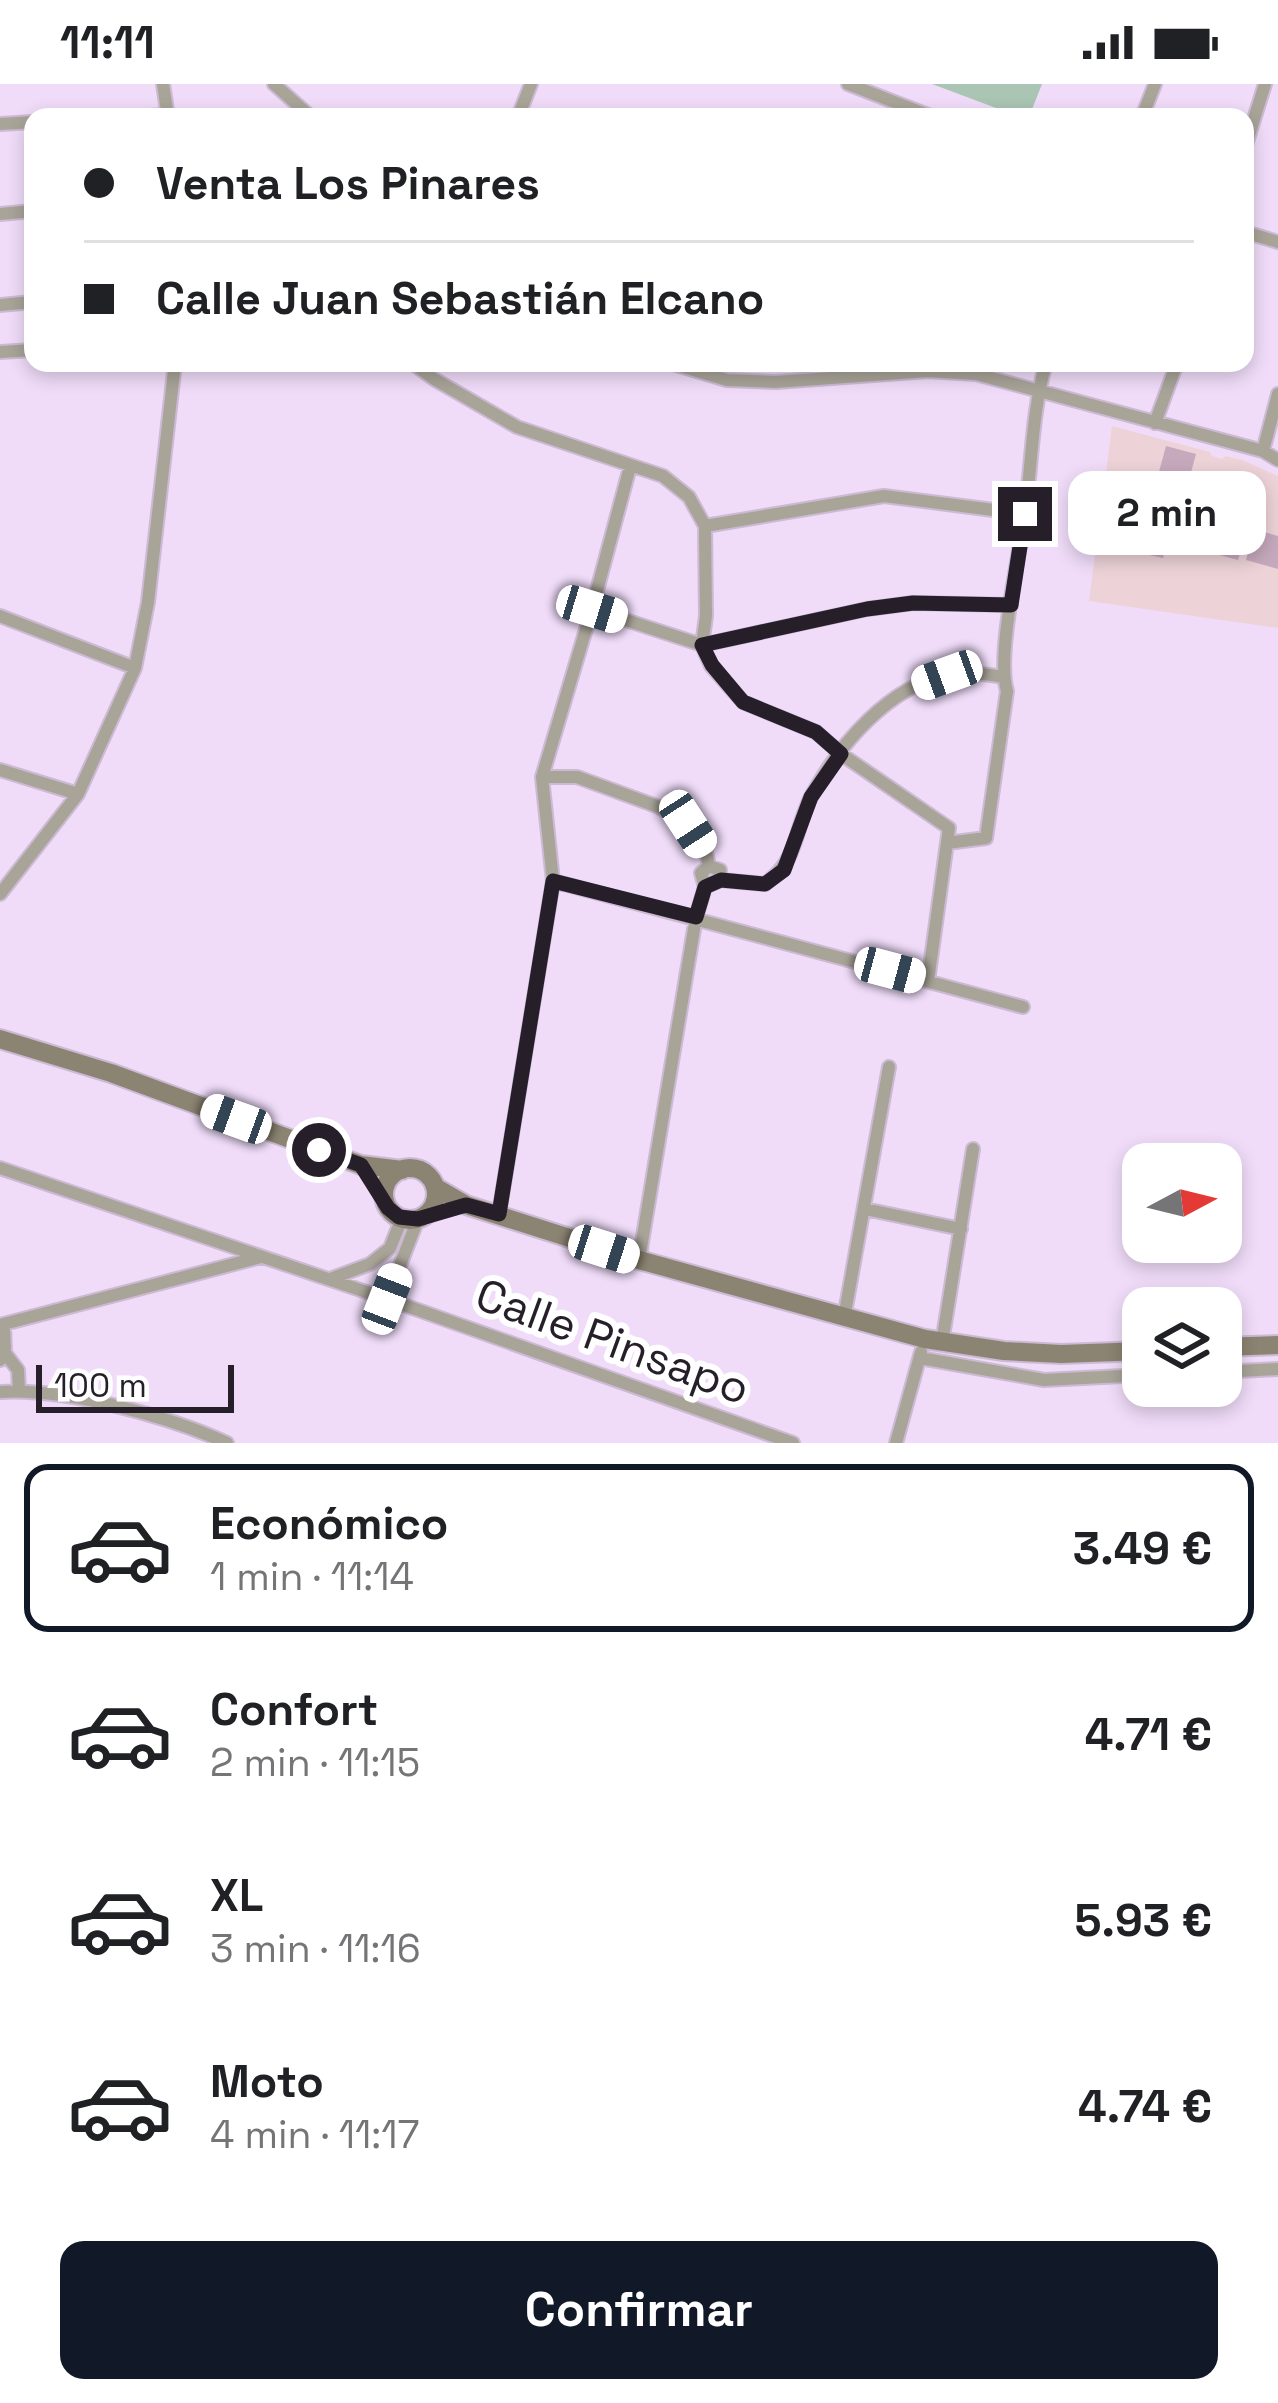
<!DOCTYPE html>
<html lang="es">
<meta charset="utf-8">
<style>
body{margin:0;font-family:"Space Grotesk",sans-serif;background:#f2f2f2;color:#202124;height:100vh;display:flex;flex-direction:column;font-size:45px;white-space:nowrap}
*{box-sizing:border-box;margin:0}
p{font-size:39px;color:#757577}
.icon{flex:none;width:66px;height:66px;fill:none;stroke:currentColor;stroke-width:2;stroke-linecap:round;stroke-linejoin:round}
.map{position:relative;height:1359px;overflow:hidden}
.sheet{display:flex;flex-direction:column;background:#fff;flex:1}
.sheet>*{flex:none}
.banner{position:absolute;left:24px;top:24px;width:1230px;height:264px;border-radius:24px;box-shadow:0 6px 18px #0003;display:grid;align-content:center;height:264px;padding:0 60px;background:#fff}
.needle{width:78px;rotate:83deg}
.fabs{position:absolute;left:1122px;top:1059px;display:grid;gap:24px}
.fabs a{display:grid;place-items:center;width:120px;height:120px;border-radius:24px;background:#fff;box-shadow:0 6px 18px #0003;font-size:60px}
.scale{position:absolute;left:36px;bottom:30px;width:198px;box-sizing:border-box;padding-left:12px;border:6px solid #261f2a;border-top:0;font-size:33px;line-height:42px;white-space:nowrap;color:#261f2a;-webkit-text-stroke:9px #fff;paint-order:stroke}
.end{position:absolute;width:54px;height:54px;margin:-27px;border:15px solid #261f2a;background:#fff;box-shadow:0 0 0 6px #fff}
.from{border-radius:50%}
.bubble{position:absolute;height:84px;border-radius:24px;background:#fff;box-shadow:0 6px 18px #0003;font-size:39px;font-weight:800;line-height:84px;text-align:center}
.car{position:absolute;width:36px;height:72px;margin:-36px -18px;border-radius:15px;box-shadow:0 0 9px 3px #0007;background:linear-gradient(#fff 24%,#345 0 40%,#fff 0 76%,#345 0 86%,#fff 0)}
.banner b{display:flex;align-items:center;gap:42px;height:114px;font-size:45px}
.banner b+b{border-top:3px solid #e0e0e0}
.banner i{width:30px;height:30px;background:#202124}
ul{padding:21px 0 0;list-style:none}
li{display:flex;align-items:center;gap:36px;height:168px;margin:0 24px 18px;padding:0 36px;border:6px solid transparent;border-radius:24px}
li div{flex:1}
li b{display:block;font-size:45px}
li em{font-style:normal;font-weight:800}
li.on{border-color:#111827}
li>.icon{width:108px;height:108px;stroke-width:1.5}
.primary-button{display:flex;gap:24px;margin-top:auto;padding:24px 60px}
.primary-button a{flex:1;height:138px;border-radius:24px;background:#111827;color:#fff;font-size:48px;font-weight:800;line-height:138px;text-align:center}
.status{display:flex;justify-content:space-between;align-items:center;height:84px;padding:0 60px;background:#fff;direction:ltr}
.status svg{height:33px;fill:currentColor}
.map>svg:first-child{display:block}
.education{fill:#edd3d8}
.pitch{fill:#aac5b3}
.building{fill:#c7a9be}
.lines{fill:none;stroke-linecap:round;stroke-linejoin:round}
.street-casing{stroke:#ccbad4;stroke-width:16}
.secondary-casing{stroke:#ccbad4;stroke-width:22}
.street{stroke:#a9a498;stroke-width:12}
.secondary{stroke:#8c8472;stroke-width:18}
.route{stroke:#261f2a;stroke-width:15}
.labels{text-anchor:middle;stroke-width:12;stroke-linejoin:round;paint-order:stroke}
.street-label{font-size:45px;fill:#261f2a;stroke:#fff}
</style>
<div class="status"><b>11:11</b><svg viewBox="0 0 49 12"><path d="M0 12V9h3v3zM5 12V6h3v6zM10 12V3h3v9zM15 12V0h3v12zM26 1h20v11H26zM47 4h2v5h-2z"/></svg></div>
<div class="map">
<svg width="1278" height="1359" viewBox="0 0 1278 1359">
<rect width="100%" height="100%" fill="#f0dcf9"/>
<path class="education" d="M1112 342 1210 368 1212 372 1222 375 1226 372 1242 376 1278 392V544L1089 517Z"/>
<path class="pitch" d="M932 0H1042L1029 33H1020Z"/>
<path class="building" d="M1166 362 1196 370 1184 414 1179 413 1175 426 1246 445 1238 476 1167 457 1163 474 1149 471 1153 457 1109 445 1117 414 1152 424 1157 407 1154 406Z
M1254 445 1278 452V485L1246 476Z"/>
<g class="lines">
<g class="street-casing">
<path id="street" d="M163 0 168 33
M274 0 311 33
M848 0 933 33
M130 33 168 31
M518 33 531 0
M1142 33 1155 0
M0 40 33 38
M1245 64 1265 0
M0 130 33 127
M1245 148 1278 158
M0 221 33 218
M0 268 33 266
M412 279 434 295 517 343 663 392 689 413 705 442 706 532 702 561
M670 279 727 296 776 298 928 287 976 290 1263 367 1278 376
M1155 339 1177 279
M1263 367 1278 310
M705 442 884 412 1025 430
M592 525 702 561 711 582 743 618 816 648 841 670 949 744 928 897
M0 532 135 584
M702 561 867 525 913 519 1011 521
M0 686 78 710
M542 693H577L659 723 688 740 706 768 709 782
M947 759 986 754 1007 607C996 571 1020 471 1025 429 1032 379 1032 327 1046 279
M721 796 765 800C801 773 793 746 812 711 839 661 889 602 947 591 966 587 985 590 1003 593
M553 797 1023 923
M0 810 78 710 135 584 148 518 175 279
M0 1084 387 1215 793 1359
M865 1125 961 1145
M499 1130 553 797 542 693 592 525 630 383
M639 1176 696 833 705 803 701 789 709 782 720 786 721 796 705 803
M330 1195 370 1180 390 1164 402 1134
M387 1215 418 1135
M844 1234 889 983
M0 1241 261 1173
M942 1259 973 1065
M5 1269 18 1286 19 1307
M920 1274 1044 1296 1143 1291
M0 1276 5 1269 4 1241
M1221 1288 1278 1285
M0 1308C65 1304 168 1332 227 1359
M896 1359 921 1268"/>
</g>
<g class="secondary-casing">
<path id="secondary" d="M0 955 111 989 361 1081 402 1086
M384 1110a26 26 0 1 1 52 0a26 26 0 1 1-52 0Z
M435 1103 466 1121 639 1176 925 1255 1004 1267 1061 1270 1143 1267
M1221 1263 1278 1261"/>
</g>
<use href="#street" class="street"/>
<use href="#secondary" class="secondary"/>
</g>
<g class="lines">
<path class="route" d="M319 1066 361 1081 388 1124 399 1133 418 1135 466 1121 499 1130 553 797 696 833 705 803 721 796 765 800 784 786 811 713 841 670 816 648 743 618 712 581 702 561 867 525 913 519 1011 521 1025 430"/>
</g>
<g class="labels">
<g class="street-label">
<text transform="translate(613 1257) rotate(20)" y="16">Calle Pinsapo</text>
</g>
</g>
</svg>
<div class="fabs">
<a><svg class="needle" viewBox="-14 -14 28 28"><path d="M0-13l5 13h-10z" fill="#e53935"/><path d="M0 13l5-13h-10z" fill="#757577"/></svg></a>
<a><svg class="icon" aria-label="layers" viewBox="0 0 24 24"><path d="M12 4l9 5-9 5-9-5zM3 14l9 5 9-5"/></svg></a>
</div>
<div class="scale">100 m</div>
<i class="end from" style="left:319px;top:1066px"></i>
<i class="end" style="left:1025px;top:430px"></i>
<div class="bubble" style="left:1068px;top:387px;width:198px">2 min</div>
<i class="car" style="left:592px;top:525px;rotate:107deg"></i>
<i class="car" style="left:947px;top:591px;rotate:250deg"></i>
<i class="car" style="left:688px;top:740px;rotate:147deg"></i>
<i class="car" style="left:890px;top:886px;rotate:105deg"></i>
<i class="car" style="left:236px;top:1035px;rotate:290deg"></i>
<i class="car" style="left:604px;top:1165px;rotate:108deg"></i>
<i class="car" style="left:387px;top:1215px;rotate:21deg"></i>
<div class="banner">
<b><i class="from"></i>Venta Los Pinares</b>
<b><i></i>Calle Juan Sebastián Elcano</b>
</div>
</div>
<section class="sheet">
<ul>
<li class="on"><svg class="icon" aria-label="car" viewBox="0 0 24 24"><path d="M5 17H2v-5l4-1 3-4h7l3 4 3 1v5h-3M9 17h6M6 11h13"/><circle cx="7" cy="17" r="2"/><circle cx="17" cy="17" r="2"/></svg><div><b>Económico</b><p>1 min · 11:14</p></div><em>3.49 €</em></li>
<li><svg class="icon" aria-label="car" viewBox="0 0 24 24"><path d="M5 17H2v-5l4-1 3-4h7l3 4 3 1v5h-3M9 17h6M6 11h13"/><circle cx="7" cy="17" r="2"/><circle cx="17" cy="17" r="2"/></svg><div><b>Confort</b><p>2 min · 11:15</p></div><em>4.71 €</em></li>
<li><svg class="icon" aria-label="car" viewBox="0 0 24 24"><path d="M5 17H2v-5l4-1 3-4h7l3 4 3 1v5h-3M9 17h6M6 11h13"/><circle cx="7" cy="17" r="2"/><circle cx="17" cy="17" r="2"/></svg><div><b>XL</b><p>3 min · 11:16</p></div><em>5.93 €</em></li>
<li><svg class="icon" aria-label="car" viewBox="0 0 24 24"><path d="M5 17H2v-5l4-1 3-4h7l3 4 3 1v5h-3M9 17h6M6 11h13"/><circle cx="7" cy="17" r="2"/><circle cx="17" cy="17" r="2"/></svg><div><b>Moto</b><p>4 min · 11:17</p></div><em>4.74 €</em></li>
</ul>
<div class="primary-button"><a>Confirmar</a></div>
</section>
